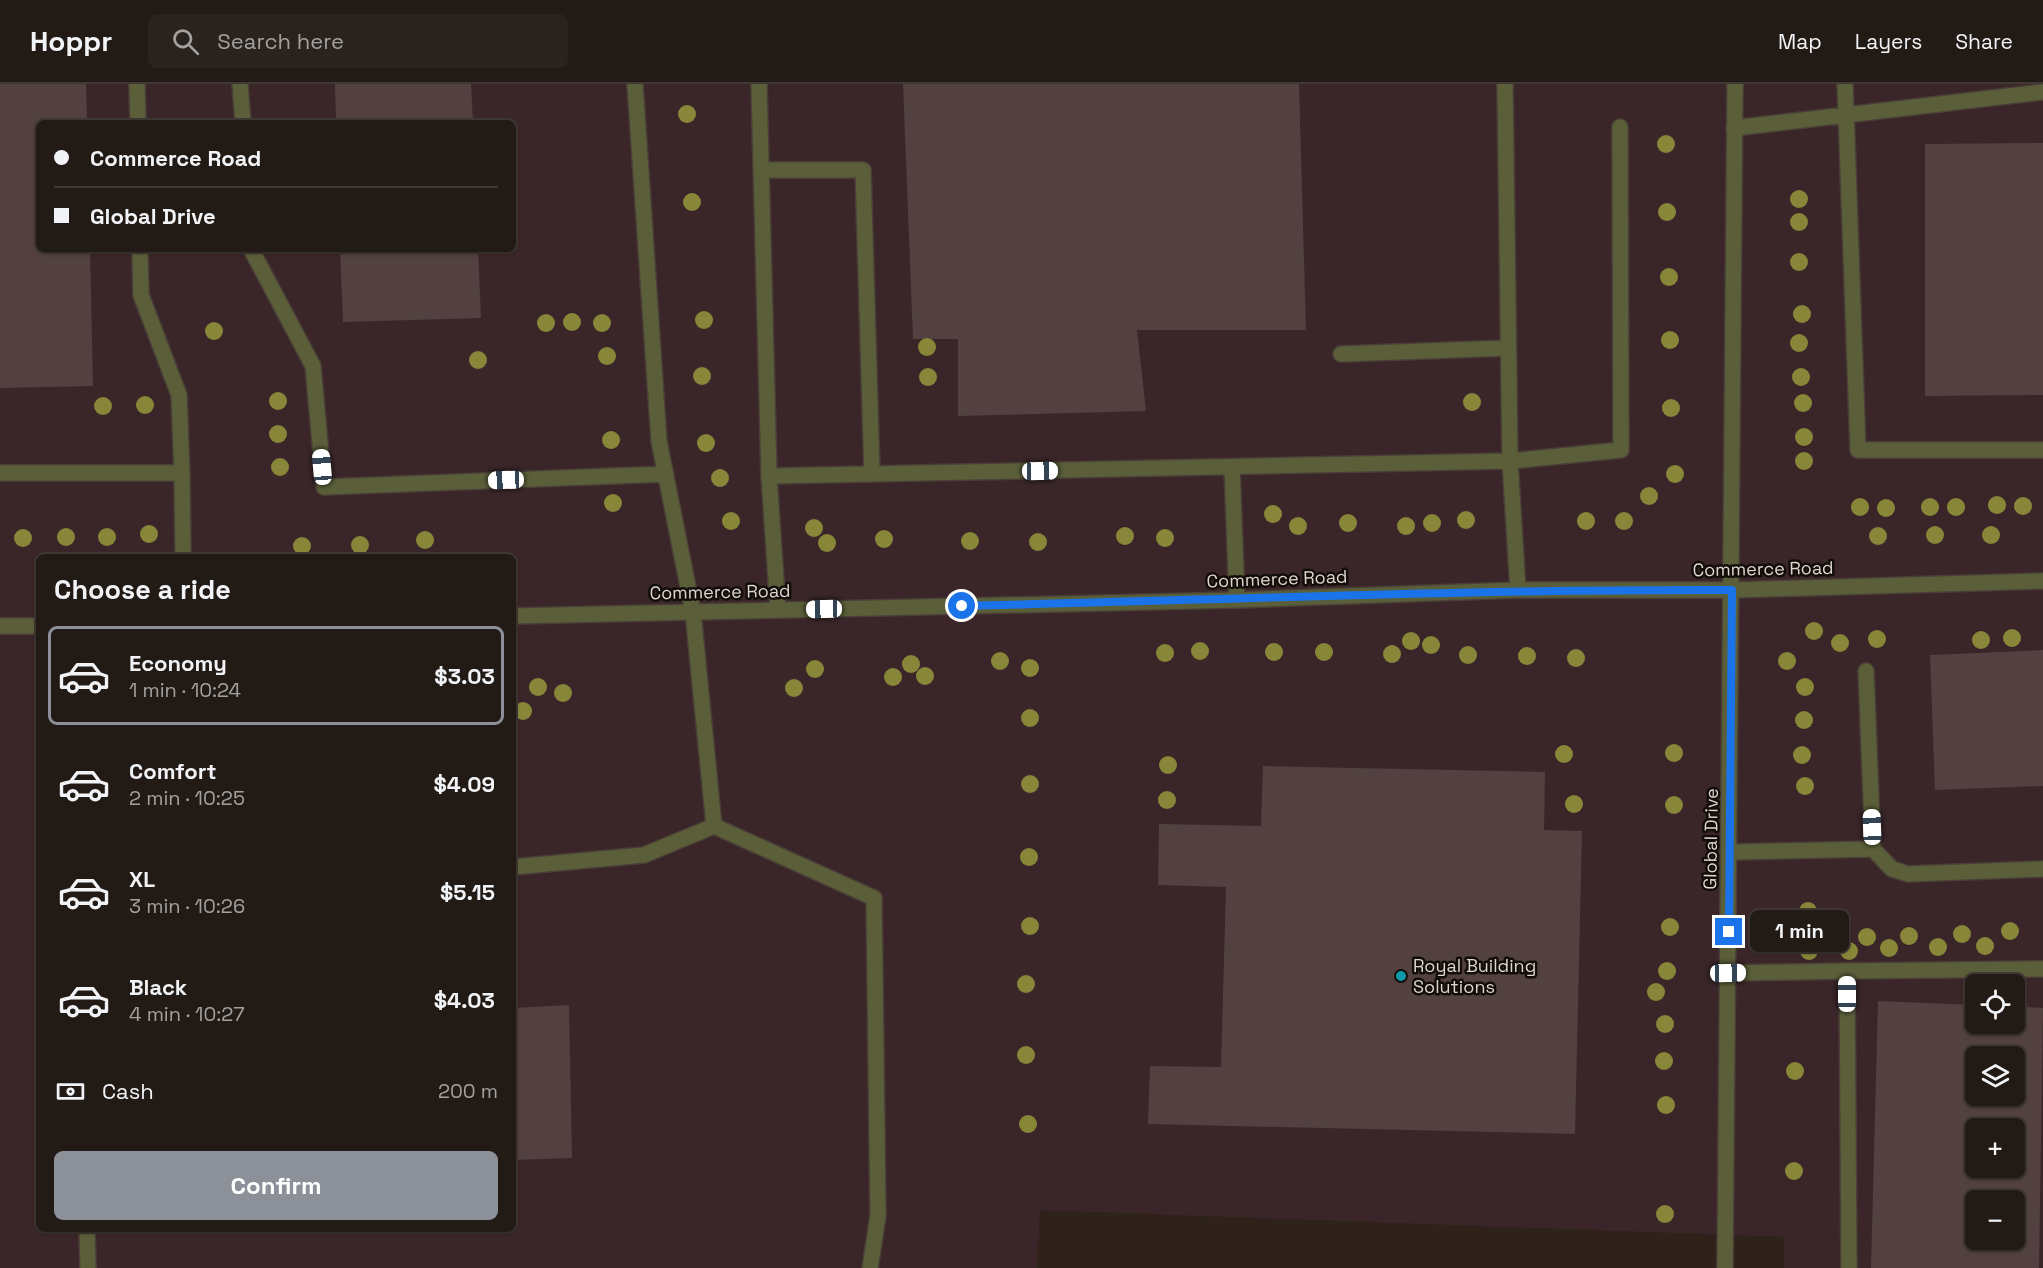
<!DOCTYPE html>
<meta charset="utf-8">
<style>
body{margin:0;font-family:"Space Grotesk",sans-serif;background:#2a231d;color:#f1f3f6;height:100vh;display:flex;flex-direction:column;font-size:22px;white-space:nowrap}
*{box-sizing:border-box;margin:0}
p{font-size:20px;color:#a2a1a0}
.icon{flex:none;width:33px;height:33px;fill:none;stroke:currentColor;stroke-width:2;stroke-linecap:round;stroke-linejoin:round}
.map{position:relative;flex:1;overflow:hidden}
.panel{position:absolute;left:36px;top:470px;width:480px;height:678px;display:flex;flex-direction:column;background:#221a14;border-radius:9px;box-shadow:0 2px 4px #0004,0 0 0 2px #3f3834}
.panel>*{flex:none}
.guide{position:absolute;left:36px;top:36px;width:480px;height:132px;border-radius:9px;box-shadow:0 2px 4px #0004,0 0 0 2px #3f3834;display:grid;align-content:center;height:132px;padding:0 18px;background:#221a14}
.fabs{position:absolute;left:1965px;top:890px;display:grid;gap:12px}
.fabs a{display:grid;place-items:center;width:60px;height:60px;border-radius:9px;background:#221a14;box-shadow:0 2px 4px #0004,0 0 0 2px #3f3834;font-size:30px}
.end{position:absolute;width:27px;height:27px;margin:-14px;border:8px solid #1a73e8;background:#fff;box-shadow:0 0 0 3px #fff}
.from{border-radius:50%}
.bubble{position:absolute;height:42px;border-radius:9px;background:#221a14;box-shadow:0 2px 4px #0004,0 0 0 2px #3f3834;font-size:20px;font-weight:700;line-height:42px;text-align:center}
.car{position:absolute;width:18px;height:36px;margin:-18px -9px;border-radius:8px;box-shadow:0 0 4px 2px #0007;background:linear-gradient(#fff 24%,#345 0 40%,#fff 0 76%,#345 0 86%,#fff 0)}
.guide b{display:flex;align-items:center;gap:21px;height:57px;font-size:22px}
.guide b+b{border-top:2px solid #3f3834}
.guide i{width:15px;height:15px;background:#f1f3f6}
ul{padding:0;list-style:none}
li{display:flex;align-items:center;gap:18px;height:99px;margin:0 12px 9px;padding:0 6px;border:3px solid transparent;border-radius:9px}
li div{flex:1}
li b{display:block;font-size:22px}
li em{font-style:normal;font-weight:700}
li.active{border-color:#8c9099}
li>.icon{width:54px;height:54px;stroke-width:1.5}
h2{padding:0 18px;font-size:27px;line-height:72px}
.pay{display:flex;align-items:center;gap:15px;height:66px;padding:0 18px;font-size:22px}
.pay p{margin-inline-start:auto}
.button{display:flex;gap:12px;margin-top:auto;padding:12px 18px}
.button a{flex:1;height:69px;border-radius:9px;background:#8c9099;color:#fff;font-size:24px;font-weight:700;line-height:69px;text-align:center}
header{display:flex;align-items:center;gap:36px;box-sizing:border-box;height:84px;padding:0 30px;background:#221a14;border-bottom:2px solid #3f3834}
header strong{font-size:28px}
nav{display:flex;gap:33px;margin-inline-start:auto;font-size:21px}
.search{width:420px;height:54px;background:#2a231d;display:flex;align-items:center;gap:15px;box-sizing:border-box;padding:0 21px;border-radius:9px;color:#a2a1a0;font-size:22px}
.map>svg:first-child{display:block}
.industrial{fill:#3a2629;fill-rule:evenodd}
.building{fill:#524140;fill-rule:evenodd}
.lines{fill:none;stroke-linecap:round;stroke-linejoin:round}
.minor-casing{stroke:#4a3f37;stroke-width:18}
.minor{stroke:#5b5f39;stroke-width:15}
.tree{fill:#878639}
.route{stroke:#1a73e8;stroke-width:8}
.culture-dot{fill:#0f9aa8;stroke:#120d09;stroke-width:2}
.labels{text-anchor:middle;stroke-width:5;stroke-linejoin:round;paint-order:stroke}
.street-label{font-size:18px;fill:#dfd6d1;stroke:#120d09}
.poi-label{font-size:18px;fill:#dfd6d1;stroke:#120d09;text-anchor:start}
</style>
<header>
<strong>Hoppr</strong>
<div class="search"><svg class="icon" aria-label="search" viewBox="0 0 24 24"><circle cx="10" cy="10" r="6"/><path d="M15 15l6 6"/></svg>Search here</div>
<nav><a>Map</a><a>Layers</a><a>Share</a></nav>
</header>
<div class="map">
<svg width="2043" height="1184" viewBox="0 0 2043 1184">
<rect width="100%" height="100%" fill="#2e221a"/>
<path class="industrial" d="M0 0H2043V1184H1784V1153L1040 1126 1037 1184H0ZM39 39H513V165H39ZM39 472H513V1144H39ZM1976 900H2014V939H1976ZM1976 972H2014V1011H1976ZM1976 1044H2014V1083H1976ZM1976 1116H2014V1155H1976Z"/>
<path class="building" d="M0 0H86L87 39H39V165H90L93 302 0 304Z
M335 0H471L473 39H336Z
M903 0H1299L1306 246H1137L1146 327 958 332V255H913Z
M2043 59V311L1925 312V60Z
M340 165H478L481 234 343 238Z
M2043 566V702L1935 706 1930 571Z
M1263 682 1545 688 1544 746 1582 747 1575 1050 1148 1040 1150 982 1221 983 1226 803 1158 801 1159 740 1261 742Z
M1878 917 1976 921V939H2014V922L2043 924 2039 1184H1871ZM1976 972H2014V1011H1976ZM1976 1044H2014V1083H1976ZM1976 1116H2014V1155H1976Z
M569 921 572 1074 513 1076V924Z"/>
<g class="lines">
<g class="minor-casing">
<path id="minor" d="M137 0 138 39
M240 0 243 39
M635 0 659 357 693 528 714 742
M759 0 769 392
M1505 0 1510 377 1621 366 1620 43
M1845 0 1858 366H2043
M1734 44 2043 8
M761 86H863L872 390
M140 165 141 211 179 311 182 389
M251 165 313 282 324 403 666 390
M1341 270 1508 264
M1232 383 1237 516
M0 389H182L183 472
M778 526 769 392 1510 377 1518 506
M513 532 1237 516 1518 506H1732L2043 497
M0 542H39
M1873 765 1892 785 1908 790 2043 785
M1730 768 1873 765 1866 587
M513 783 644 771 714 742 874 814 878 1132 870 1184
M1847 887 2043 885
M1728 889 1847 887 1849 1184
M87 1144 88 1184
M1725 1184 1735 0"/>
</g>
<use href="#minor" class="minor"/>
</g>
<g class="tree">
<circle cx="687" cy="30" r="9"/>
<circle cx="1666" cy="60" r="9"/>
<circle cx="1799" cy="115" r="9"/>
<circle cx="692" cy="118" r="9"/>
<circle cx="1667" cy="128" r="9"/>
<circle cx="1799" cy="138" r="9"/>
<circle cx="1799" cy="178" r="9"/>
<circle cx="1669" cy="193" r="9"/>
<circle cx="1802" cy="230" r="9"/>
<circle cx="704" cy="236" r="9"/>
<circle cx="572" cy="238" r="9"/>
<circle cx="546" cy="239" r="9"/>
<circle cx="602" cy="239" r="9"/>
<circle cx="214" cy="247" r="9"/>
<circle cx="1670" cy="256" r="9"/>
<circle cx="1799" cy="259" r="9"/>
<circle cx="927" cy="263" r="9"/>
<circle cx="607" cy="272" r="9"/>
<circle cx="478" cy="276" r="9"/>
<circle cx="702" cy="292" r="9"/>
<circle cx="928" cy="293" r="9"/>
<circle cx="1801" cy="293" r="9"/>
<circle cx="278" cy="317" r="9"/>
<circle cx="1472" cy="318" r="9"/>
<circle cx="1803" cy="319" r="9"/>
<circle cx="145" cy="321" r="9"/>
<circle cx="103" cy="322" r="9"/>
<circle cx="1671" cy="324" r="9"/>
<circle cx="278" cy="350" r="9"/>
<circle cx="1804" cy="353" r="9"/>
<circle cx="611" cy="356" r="9"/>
<circle cx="706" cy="359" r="9"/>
<circle cx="1804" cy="377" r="9"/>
<circle cx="280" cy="383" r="9"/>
<circle cx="1675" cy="390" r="9"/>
<circle cx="720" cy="394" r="9"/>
<circle cx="1649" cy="412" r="9"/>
<circle cx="613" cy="419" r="9"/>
<circle cx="1997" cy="421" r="9"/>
<circle cx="2023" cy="422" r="9"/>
<circle cx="1860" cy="423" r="9"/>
<circle cx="1930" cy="423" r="9"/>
<circle cx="1956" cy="423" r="9"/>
<circle cx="1886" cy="424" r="9"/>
<circle cx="1273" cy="430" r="9"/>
<circle cx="1466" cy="436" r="9"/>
<circle cx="731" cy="437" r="9"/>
<circle cx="1586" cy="437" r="9"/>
<circle cx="1624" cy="437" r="9"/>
<circle cx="1348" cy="439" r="9"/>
<circle cx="1432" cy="439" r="9"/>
<circle cx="1298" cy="442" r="9"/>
<circle cx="1406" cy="442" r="9"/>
<circle cx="814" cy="444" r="9"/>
<circle cx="149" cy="450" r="9"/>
<circle cx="1935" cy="451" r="9"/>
<circle cx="1991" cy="451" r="9"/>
<circle cx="1125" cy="452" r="9"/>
<circle cx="1878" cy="452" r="9"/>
<circle cx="66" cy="453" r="9"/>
<circle cx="107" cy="453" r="9"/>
<circle cx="23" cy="454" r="9"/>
<circle cx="1165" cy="454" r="9"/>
<circle cx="884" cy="455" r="9"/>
<circle cx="425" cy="456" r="9"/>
<circle cx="970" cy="457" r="9"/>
<circle cx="1038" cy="458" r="9"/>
<circle cx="827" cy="459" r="9"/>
<circle cx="360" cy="461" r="9"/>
<circle cx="302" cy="462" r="9"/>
<circle cx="1814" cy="547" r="9"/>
<circle cx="2012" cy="554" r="9"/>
<circle cx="1877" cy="555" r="9"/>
<circle cx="1981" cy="556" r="9"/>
<circle cx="1411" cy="557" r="9"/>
<circle cx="1840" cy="559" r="9"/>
<circle cx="1431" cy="561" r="9"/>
<circle cx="1200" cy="567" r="9"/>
<circle cx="1274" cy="568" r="9"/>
<circle cx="1324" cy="568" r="9"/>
<circle cx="1165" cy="569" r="9"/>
<circle cx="1392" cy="570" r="9"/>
<circle cx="1468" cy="571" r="9"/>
<circle cx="1527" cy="572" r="9"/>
<circle cx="1576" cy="574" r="9"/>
<circle cx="1000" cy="577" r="9"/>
<circle cx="1787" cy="577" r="9"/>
<circle cx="911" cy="580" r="9"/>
<circle cx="1030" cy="584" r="9"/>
<circle cx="815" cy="585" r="9"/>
<circle cx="925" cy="592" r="9"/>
<circle cx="893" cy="593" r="9"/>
<circle cx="538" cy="603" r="9"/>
<circle cx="1805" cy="603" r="9"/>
<circle cx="794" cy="604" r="9"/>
<circle cx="563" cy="609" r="9"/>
<circle cx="523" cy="627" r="9"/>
<circle cx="1030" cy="634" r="9"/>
<circle cx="1804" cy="636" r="9"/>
<circle cx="1674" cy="669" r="9"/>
<circle cx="1564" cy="670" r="9"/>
<circle cx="1802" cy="671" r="9"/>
<circle cx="1168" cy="681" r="9"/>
<circle cx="1030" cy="700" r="9"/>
<circle cx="1805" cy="702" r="9"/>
<circle cx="1167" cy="716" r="9"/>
<circle cx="1574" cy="720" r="9"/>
<circle cx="1674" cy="721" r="9"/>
<circle cx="1029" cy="773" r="9"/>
<circle cx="1808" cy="827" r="9"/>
<circle cx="1030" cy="842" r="9"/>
<circle cx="1670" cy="843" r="9"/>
<circle cx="2010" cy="847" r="9"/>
<circle cx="1962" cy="850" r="9"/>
<circle cx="1909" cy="852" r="9"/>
<circle cx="1867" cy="853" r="9"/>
<circle cx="1985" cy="862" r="9"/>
<circle cx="1938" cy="863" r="9"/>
<circle cx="1889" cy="864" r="9"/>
<circle cx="1809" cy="867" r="9"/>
<circle cx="1849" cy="867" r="9"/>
<circle cx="1667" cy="887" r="9"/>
<circle cx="1026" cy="900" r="9"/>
<circle cx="1656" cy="908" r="9"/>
<circle cx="1665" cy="940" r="9"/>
<circle cx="1026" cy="971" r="9"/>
<circle cx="1664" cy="977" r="9"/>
<circle cx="1795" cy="987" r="9"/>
<circle cx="1666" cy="1021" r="9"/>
<circle cx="1028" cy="1040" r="9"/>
<circle cx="1794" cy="1087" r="9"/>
<circle cx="1665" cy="1130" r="9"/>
</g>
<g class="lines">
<path class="route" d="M962 522C1218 516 1475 505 1732 506L1729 848"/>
</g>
<circle class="culture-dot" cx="1401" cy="892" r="6"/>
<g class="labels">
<g class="street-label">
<text transform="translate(1763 485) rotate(-1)" y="6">Commerce Road</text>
<text transform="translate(1277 495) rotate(-2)" y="6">Commerce Road</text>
<text transform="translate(720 508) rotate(-1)" y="6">Commerce Road</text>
<text transform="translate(1711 755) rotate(-89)" y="6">Global Drive</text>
</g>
<g class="poi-label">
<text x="1413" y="888">Royal Building<tspan x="1413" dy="21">Solutions</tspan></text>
</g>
</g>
</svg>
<div class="fabs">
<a><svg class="icon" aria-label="locate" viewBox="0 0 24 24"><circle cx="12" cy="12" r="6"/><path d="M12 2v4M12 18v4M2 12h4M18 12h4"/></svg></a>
<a><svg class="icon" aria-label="layers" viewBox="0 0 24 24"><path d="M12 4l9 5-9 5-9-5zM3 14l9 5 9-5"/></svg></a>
<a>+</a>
<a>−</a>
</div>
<i class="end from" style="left:962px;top:522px"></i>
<i class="end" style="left:1729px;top:848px"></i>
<div class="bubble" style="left:1750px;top:826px;width:99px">1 min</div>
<i class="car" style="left:322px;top:383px;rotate:355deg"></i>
<i class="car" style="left:1040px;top:387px;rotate:89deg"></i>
<i class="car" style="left:506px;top:396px;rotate:268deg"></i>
<i class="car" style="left:824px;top:525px;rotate:269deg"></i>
<i class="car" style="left:1872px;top:743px;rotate:358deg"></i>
<i class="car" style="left:1728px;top:889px;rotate:89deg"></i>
<i class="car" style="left:1847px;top:910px;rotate:0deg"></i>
<div class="guide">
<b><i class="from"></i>Commerce Road</b>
<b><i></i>Global Drive</b>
</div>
<section class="panel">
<h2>Choose a ride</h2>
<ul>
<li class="active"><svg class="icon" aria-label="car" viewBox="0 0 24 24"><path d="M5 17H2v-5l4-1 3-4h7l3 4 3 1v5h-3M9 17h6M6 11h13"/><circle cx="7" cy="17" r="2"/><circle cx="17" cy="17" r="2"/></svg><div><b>Economy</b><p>1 min · 10:24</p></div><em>$3.03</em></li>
<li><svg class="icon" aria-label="car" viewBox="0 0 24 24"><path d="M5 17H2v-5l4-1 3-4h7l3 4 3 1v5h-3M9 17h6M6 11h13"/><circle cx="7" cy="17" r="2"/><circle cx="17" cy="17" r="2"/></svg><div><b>Comfort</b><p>2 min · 10:25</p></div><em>$4.09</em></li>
<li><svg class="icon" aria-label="car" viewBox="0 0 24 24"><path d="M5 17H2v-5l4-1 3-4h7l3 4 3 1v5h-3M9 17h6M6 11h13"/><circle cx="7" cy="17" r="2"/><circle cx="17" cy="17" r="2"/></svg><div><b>XL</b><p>3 min · 10:26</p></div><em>$5.15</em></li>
<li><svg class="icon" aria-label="car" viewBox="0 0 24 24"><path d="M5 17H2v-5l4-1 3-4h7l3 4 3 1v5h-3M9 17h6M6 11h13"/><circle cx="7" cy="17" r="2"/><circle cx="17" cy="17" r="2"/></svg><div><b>Black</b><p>4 min · 10:27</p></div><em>$4.03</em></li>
</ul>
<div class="pay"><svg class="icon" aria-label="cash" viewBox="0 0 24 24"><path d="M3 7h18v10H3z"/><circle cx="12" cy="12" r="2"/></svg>Cash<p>200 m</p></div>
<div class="button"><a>Confirm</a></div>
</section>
</div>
